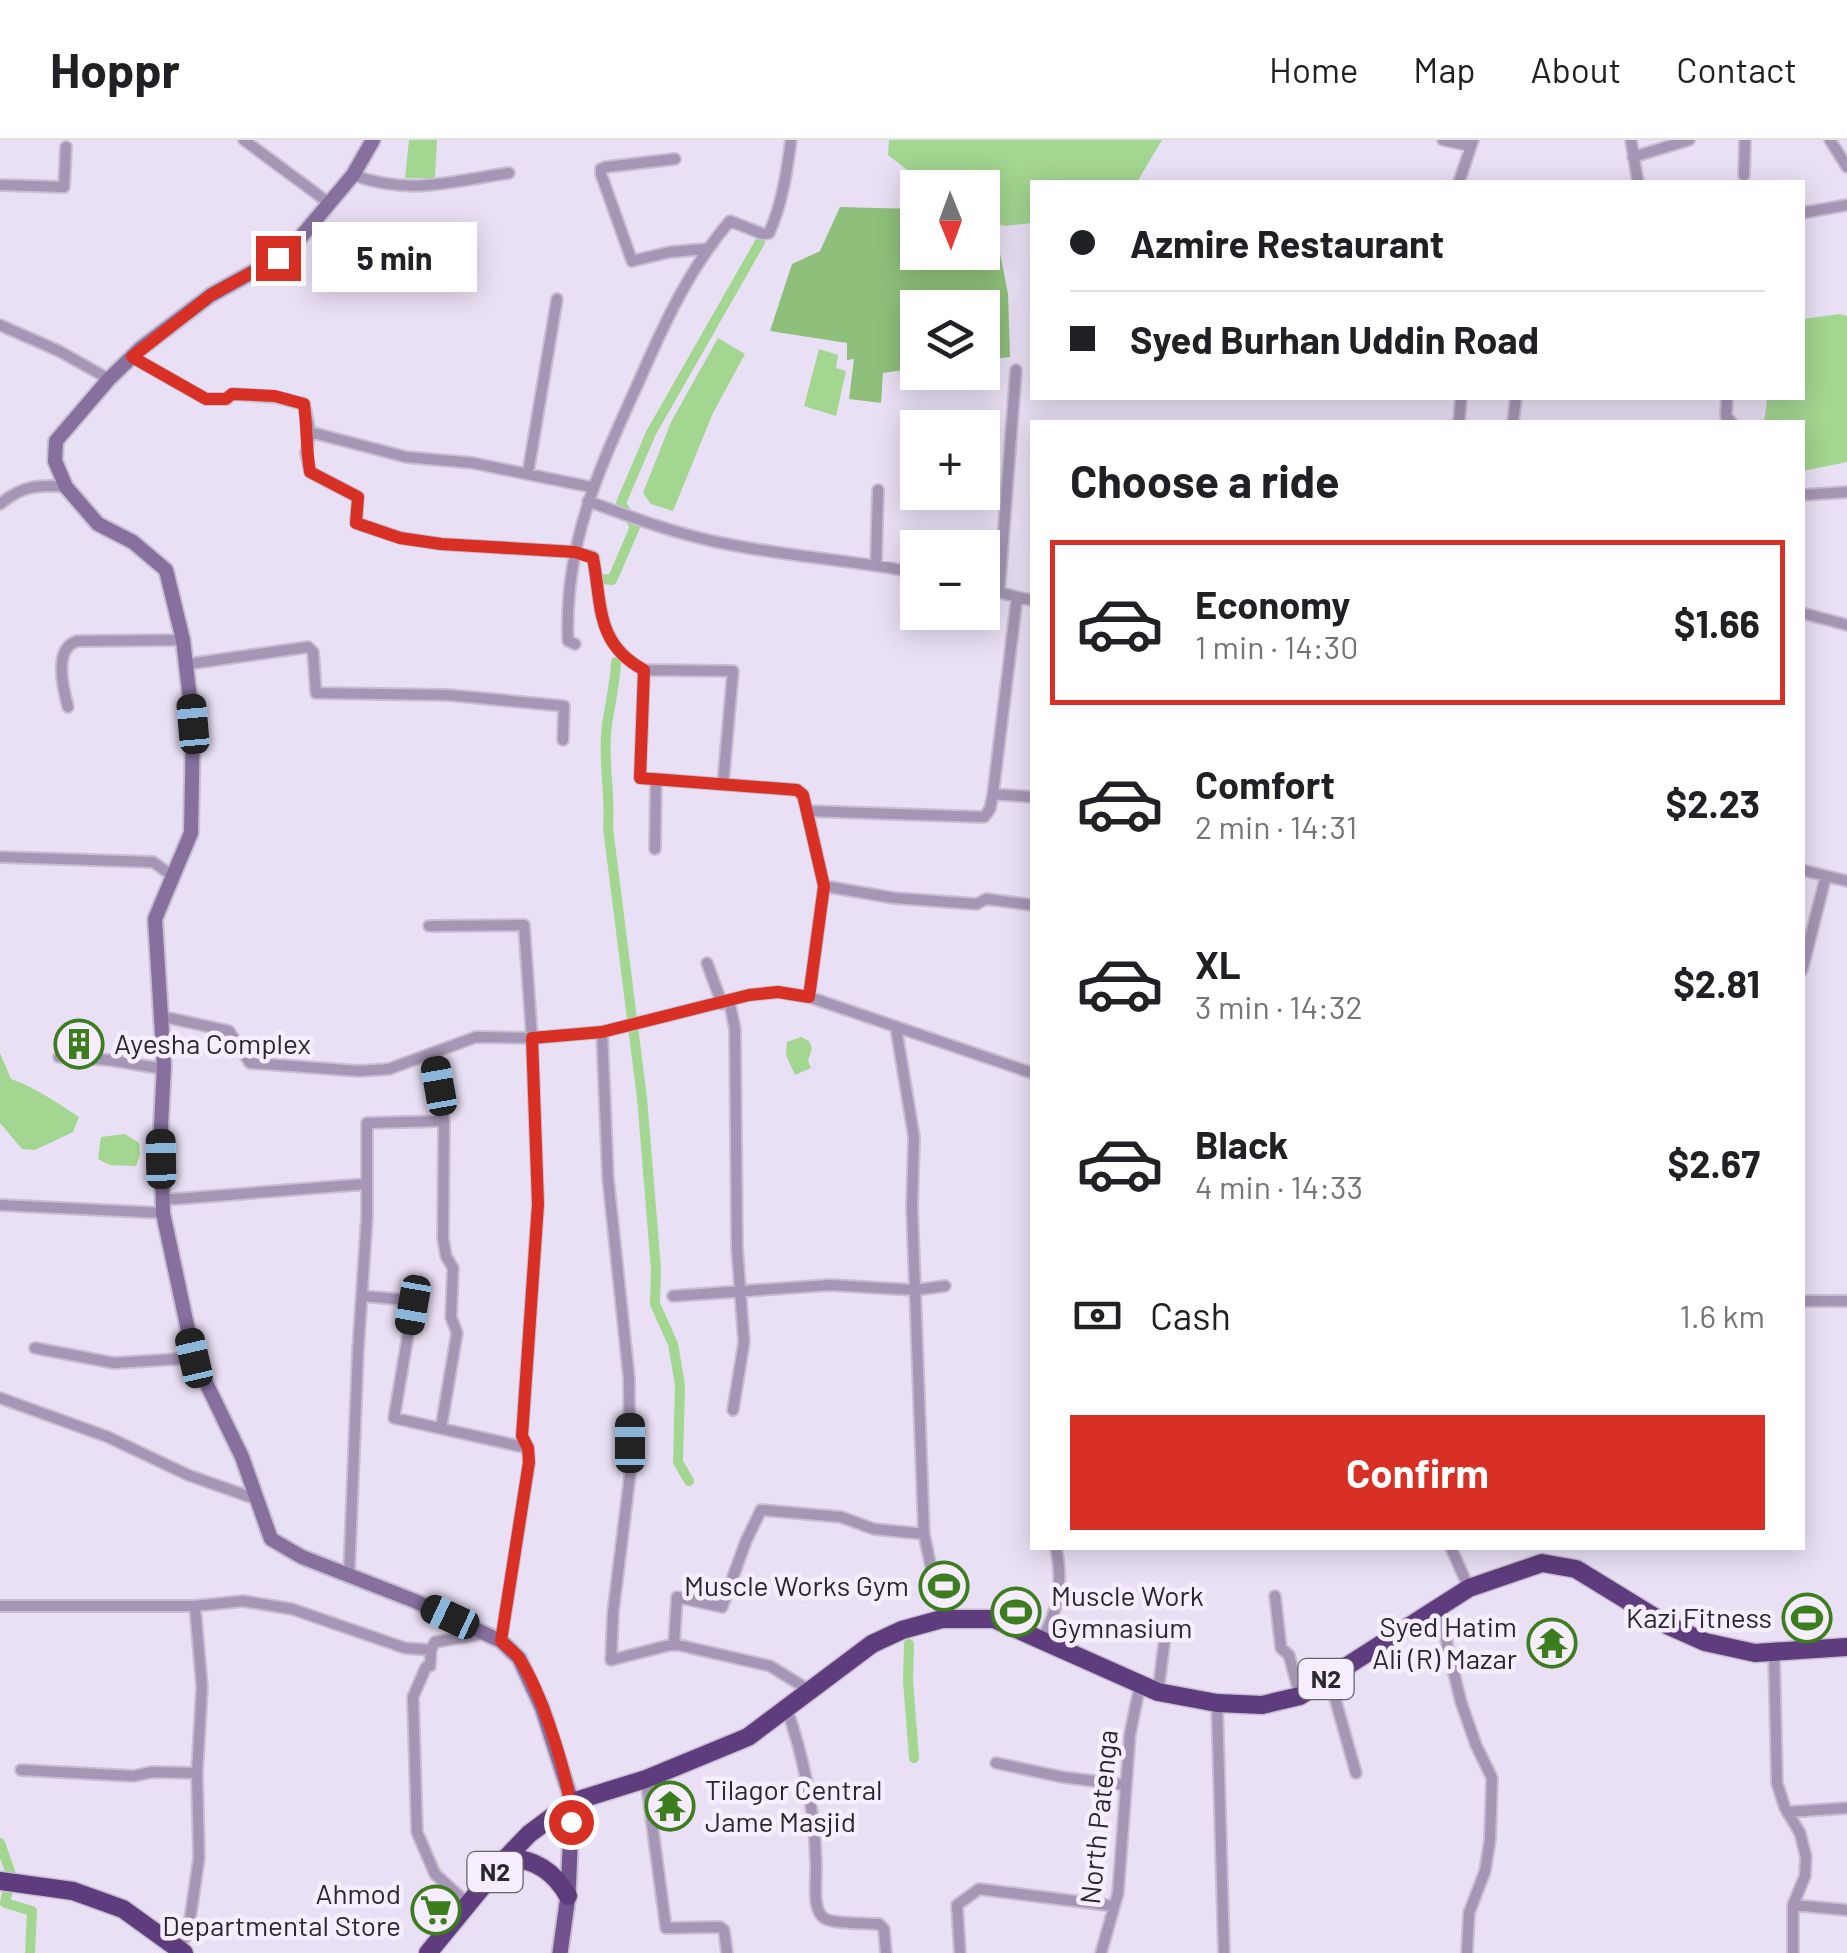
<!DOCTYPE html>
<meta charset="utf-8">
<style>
body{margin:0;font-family:Barlow,sans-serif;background:#f6f6f6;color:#202124;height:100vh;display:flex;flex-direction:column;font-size:38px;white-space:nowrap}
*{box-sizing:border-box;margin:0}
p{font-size:32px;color:#757577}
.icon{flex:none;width:55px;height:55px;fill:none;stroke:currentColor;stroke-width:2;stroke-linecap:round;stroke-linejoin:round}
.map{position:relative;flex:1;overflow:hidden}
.panel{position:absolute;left:1030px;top:280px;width:775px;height:1130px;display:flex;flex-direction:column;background:#fff;border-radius:0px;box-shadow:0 5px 25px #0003}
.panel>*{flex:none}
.guide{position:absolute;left:1030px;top:40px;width:775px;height:220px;border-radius:0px;box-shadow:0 5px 25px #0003;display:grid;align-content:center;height:220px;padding:0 40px;background:#fff}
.needle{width:65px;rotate:179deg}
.fabs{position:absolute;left:900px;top:30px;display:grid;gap:20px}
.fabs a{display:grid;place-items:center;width:100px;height:100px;border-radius:0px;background:#fff;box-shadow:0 5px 25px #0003;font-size:50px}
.end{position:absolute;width:45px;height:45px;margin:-22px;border:12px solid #d93025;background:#fff;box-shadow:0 0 0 5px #fff}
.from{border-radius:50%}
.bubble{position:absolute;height:70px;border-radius:0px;background:#fff;box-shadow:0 5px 25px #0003;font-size:32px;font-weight:700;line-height:70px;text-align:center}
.car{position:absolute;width:30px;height:60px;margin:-30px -15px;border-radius:12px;box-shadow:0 0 8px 2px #0007;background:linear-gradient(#222 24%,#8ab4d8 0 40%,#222 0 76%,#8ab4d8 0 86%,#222 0)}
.guide b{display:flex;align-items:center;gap:35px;height:95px;font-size:38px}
.guide b+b{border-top:2px solid #e0e0e0}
.guide i{width:25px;height:25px;background:#202124}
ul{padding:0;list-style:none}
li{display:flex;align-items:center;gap:30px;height:165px;margin:0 20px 15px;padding:0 20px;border:5px solid transparent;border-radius:0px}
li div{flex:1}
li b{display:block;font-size:38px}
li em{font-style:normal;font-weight:700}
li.current{border-color:#d93025}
li>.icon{width:90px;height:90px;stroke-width:1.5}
h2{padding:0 40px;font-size:45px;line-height:120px}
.pay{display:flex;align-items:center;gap:25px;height:110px;padding:0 40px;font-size:38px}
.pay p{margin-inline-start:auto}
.cta{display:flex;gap:20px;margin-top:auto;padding:20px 40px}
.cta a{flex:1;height:115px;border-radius:0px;background:#d93025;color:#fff;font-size:40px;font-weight:700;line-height:115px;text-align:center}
header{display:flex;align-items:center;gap:60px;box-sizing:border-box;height:140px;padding:0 50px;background:#fff;border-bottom:2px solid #e0e0e0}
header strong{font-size:48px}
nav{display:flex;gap:55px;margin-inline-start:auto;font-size:35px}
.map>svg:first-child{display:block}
.forest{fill:#8ec07b}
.water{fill:#a3d690}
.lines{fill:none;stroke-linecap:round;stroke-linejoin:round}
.canal{stroke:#a3d690;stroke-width:10}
.street-casing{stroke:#c7bfd1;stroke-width:14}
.secondary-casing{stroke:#c7bfd1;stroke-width:18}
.primary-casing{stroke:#c7bfd1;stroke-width:19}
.highway-casing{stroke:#c7bfd1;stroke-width:21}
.street{stroke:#a696b6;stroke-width:10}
.secondary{stroke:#87709e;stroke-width:14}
.primary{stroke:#71548d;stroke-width:15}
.highway{stroke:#5e3c7d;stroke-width:18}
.route{stroke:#d93025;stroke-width:12}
.labels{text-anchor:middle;stroke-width:9;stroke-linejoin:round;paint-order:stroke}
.shield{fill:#f6eeff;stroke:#67636d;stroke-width:2.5}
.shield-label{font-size:25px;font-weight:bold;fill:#2a272e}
.poi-label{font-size:28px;fill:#2a272e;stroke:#f6eeff;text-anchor:end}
.street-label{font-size:28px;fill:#2a272e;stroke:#f6eeff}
</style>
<header>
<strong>Hoppr</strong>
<nav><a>Home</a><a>Map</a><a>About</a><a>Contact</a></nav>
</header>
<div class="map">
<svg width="1847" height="1813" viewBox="0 0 1847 1813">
<rect width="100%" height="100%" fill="#eae0f5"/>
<path class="forest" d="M840 67 917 69 918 112H982L983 95 998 103 1008 154 1010 217 983 220 982 168H918L917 228 883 233 881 263 849 259 854 219 847 220V203L770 191 792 124 820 111Z"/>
<path class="water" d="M409 0H437L435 38H405Z
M889 0H1162L1137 42H1032V83L1005 86 983 80 982 48 929 47 888 15Z
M1840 174 1847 176V322L1803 331 1802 282H1764L1767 262 1765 258H1802L1803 179Z
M718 198 745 214 713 273 673 371 651 364 643 353 671 282Z
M819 209 838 215 836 228 846 231 836 276 804 266Z
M801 897 809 901 812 908 808 921 811 928 795 935 786 915 787 902Z
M0 913 11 939C34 947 58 963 79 977L73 992 35 1010 22 1009 0 983Z
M125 994 139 1003 140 1015 136 1026 110 1025 98 1019 101 997Z"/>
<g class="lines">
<path class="canal" d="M602 439 612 440 635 387 621 363 651 293 760 102
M616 522C615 544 610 564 607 585 602 619 611 654 608 688L642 958 656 1129 655 1164 673 1204 680 1245 678 1322 689 1341
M909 1504 908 1541 914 1618
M0 1703 11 1734
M8 1748 5 1763 32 1771 30 1813"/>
<g class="street-casing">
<path id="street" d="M244 0 329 63
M1443 0 1471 6
M1631 0 1638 42
M1830 0 1847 27
M1633 17 1689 0
M675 19 606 27 601 29V34L632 121 670 112 705 109
M353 35C412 56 451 41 509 33
M1744 35 1745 0
M1459 42 1473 0
M0 45 64 47 66 7
M1802 73 1847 65
M0 185 59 211 109 239
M132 217 206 259H226L232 254 275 257 304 264 310 292 406 317 473 323 591 347
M1727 258 1726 276 1731 282
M1459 282 1461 258
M1513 282 1516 258
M310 292 306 313 310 332 358 357 356 383 401 398 441 404 575 412 593 417C602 464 595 503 644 530L640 638 797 650 803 655 807 671 984 677 990 669 993 654
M528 333 557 159
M1802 355 1847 352
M588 361C633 378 679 395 727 404 790 417 854 420 918 433
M0 364C22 346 38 344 66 347
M876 424 878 350
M982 448 1017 457
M999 452 1016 230
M1032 460 1017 457 993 654 1032 657
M1802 473 1847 485
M575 504 568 501C564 402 600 327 640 239 664 184 690 127 730 81L763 94 769 93C782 65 787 31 791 0
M188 524 308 507 313 512 316 553 448 555 564 566 563 600
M644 530 733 531 723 644
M68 567C63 548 53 509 77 501L183 500
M807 671 824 746 894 758 977 764 986 759 1032 765
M655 709 656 639
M0 717 153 722 174 737
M1802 730 1847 741
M429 786 524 785 532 898 538 1064 522 1296 528 1308 529 1323 501 1501
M707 823 722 864
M1802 830 1826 736
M809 857 824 746
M729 860 735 889 737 1108 744 1202 733 1270
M160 876 229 891 250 923 359 931 389 929 476 897 532 898 602 892 749 855 778 852 809 857 1032 933
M896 888 914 997 912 1067 924 1394 942 1479
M602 892 608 1038 629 1238 630 1335 613 1473 611 1520 674 1504 770 1526 809 1550
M59 917 109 920 164 929
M162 1060 367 1044
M0 1065 163 1073
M362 1156 408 1160 413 1165 394 1278 528 1308
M673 1156 830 1145 915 1150 945 1146
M1802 1161H1847
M35 1208 114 1223 194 1218
M0 1258 108 1297 188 1335 256 1359
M441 1288 457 1193 451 1177 453 1128 446 1116 443 1098 444 981
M1451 1408 1469 1448
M349 1436 358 1211 367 1076V983L444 981 433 914
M1275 1456 1281 1508 1289 1515 1300 1556
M0 1466H195L243 1461 292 1469 405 1508 431 1510 435 1502 483 1494
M1442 1466 1447 1505 1461 1562 1476 1605 1492 1638 1490 1700 1485 1731 1469 1773 1467 1813
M1042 1499C1059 1469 1063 1441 1056 1408
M674 1504 677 1457 722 1467 746 1401 761 1370 841 1377 874 1389 924 1394
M431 1510 430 1526 426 1527 413 1557 417 1692 435 1734 468 1764
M1774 1512 1777 1643 1785 1668 1800 1693 1806 1717 1805 1736 1793 1765V1813
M1329 1537 1356 1633
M1158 1552 1165 1497
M1217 1563 1224 1813
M787 1569C804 1619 815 1671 816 1724 817 1738 811 1769 824 1778 832 1784 867 1783 879 1784L884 1789 886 1813
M996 1623 1062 1637 1125 1645
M21 1630 134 1636 152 1632 197 1633
M646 1639 666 1788 720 1787 724 1790 727 1813
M1787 1672 1847 1668
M1793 1765 1847 1770
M178 1808 188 1793 199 1718 197 1633 202 1547 195 1466
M960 1813 957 1765 979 1749 1114 1766
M1101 1813 1118 1753 1130 1594 1140 1545"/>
</g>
<g class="secondary-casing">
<path id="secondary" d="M373 0 353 35 300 98 278 118 211 155 141 208 109 239 56 301 55 321 66 347 98 384 133 402 166 430 183 500 193 584 191 693 155 779 164 926 161 985 163 1073 194 1218 242 1317 271 1399 302 1417 415 1461 501 1501 519 1518 542 1568 572 1662"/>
</g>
<g class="primary-casing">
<path id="primary" d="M560 1813 568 1756 572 1662"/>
</g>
<g class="highway-casing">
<path id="highway" d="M506 1718C534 1718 554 1731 568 1756
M0 1741 73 1751 123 1769 184 1813
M428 1813 506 1718 529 1694 572 1662 646 1639 748 1597 872 1504 902 1490 942 1479H994L1158 1552 1217 1563 1262 1565 1300 1556 1469 1448 1542 1423 1576 1429 1669 1486 1705 1502 1755 1513 1847 1507"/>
</g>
<use href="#street" class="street"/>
<use href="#secondary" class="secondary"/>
<use href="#primary" class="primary"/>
<use href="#highway" class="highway"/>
</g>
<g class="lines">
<path class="route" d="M278 118 211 155 132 217 206 259H226L232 254 275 256 304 264C307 287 306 308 310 332L358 357 356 383 400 398 441 404 575 412 593 418C602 464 595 504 644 530L640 638 797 650 803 655 824 746 809 857 778 852 749 855 602 892 532 898 538 1064 522 1296 528 1308 529 1322 501 1501C506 1506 514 1511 518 1517 540 1547 573 1646 571 1682"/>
</g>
<defs>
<g id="building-ring" transform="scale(2.5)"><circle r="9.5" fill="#f6eeff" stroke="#3c7d1d" stroke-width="1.5"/><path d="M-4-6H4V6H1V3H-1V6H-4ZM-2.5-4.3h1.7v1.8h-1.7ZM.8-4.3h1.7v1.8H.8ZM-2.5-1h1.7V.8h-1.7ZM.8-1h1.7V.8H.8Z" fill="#3c7d1d"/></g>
<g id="stadium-ring" transform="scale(2.5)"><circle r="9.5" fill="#f6eeff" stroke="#3c7d1d" stroke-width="1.5"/><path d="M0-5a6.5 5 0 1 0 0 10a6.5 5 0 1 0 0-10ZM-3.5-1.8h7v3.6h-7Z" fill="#3c7d1d"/></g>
<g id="temple-ring" transform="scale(2.5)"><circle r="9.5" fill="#f6eeff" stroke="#3c7d1d" stroke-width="1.5"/><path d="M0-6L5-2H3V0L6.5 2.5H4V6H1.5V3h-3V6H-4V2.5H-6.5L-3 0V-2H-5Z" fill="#3c7d1d"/></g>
<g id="supermarket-ring" transform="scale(2.5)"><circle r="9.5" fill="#f6eeff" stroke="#3c7d1d" stroke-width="1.5"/><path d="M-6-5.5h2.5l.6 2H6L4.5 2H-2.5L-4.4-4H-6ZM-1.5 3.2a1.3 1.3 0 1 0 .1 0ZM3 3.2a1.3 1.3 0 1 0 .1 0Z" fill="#3c7d1d"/></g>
</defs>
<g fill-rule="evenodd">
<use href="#building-ring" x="79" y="904"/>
<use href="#stadium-ring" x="944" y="1446"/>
<use href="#stadium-ring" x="1016" y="1472"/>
<use href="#stadium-ring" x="1807" y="1478"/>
<use href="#temple-ring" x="1552" y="1503"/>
<use href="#temple-ring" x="670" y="1666"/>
<use href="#supermarket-ring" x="436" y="1770"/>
</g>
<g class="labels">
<g class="shield">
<rect x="1298.5" y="1519" width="55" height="40" rx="8"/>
<rect x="467.5" y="1712" width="55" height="40" rx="8"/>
</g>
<g class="shield-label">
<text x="1326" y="1548">N2</text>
<text x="495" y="1741">N2</text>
</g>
<g class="poi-label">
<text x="114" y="914" text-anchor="start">Ayesha Complex</text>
<text x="909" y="1456">Muscle Works Gym</text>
<text x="1051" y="1466" text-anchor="start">Muscle Work<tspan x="1051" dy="32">Gymnasium</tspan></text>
<text x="1772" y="1488">Kazi Fitness</text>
<text x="1517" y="1497">Syed Hatim<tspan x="1517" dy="32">Ali (R) Mazar</tspan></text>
<text x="705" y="1660" text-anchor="start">Tilagor Central<tspan x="705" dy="32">Jame Masjid</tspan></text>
<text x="401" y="1764">Ahmod<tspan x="401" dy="32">Departmental Store</tspan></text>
</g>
<g class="street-label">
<text transform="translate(1099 1677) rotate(-84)" y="10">North Patenga</text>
</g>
</g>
</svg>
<div class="fabs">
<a><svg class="needle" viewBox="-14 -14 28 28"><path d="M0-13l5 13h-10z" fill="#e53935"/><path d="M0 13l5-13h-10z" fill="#757577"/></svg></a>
<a><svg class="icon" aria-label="layers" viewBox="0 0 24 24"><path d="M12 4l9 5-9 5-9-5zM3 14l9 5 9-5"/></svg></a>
<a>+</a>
<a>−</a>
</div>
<i class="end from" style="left:571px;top:1682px"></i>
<i class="end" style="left:278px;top:118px"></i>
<div class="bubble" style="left:312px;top:82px;width:165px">5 min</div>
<i class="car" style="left:193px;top:584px;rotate:355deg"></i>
<i class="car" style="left:439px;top:946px;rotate:350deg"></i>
<i class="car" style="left:161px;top:1019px;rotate:359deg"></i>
<i class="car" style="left:413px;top:1165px;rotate:190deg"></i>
<i class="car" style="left:194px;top:1218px;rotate:347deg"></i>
<i class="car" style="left:630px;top:1303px;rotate:0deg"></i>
<i class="car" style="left:450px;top:1477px;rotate:295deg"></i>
<div class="guide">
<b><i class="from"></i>Azmire Restaurant</b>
<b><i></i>Syed Burhan Uddin Road</b>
</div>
<section class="panel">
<h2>Choose a ride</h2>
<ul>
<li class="current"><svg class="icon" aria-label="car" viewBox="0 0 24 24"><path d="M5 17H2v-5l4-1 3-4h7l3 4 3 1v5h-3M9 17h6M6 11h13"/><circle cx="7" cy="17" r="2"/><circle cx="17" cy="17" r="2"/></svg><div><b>Economy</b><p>1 min · 14:30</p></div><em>$1.66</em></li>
<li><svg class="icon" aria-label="car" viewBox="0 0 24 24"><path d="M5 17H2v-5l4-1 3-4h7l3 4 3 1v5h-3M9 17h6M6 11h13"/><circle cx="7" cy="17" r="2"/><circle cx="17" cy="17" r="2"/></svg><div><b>Comfort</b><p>2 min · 14:31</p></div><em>$2.23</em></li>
<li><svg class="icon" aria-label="car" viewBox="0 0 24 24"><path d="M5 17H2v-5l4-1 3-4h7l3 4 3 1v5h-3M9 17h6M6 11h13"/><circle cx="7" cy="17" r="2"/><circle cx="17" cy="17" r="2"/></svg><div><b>XL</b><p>3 min · 14:32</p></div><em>$2.81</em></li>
<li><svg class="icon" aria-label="car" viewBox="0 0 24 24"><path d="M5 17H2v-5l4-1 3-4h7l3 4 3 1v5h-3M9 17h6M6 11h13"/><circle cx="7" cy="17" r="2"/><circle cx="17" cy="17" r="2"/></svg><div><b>Black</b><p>4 min · 14:33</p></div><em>$2.67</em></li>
</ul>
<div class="pay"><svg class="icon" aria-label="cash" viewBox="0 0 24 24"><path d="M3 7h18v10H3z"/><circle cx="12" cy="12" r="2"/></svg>Cash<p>1.6 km</p></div>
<div class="cta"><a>Confirm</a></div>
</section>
</div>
